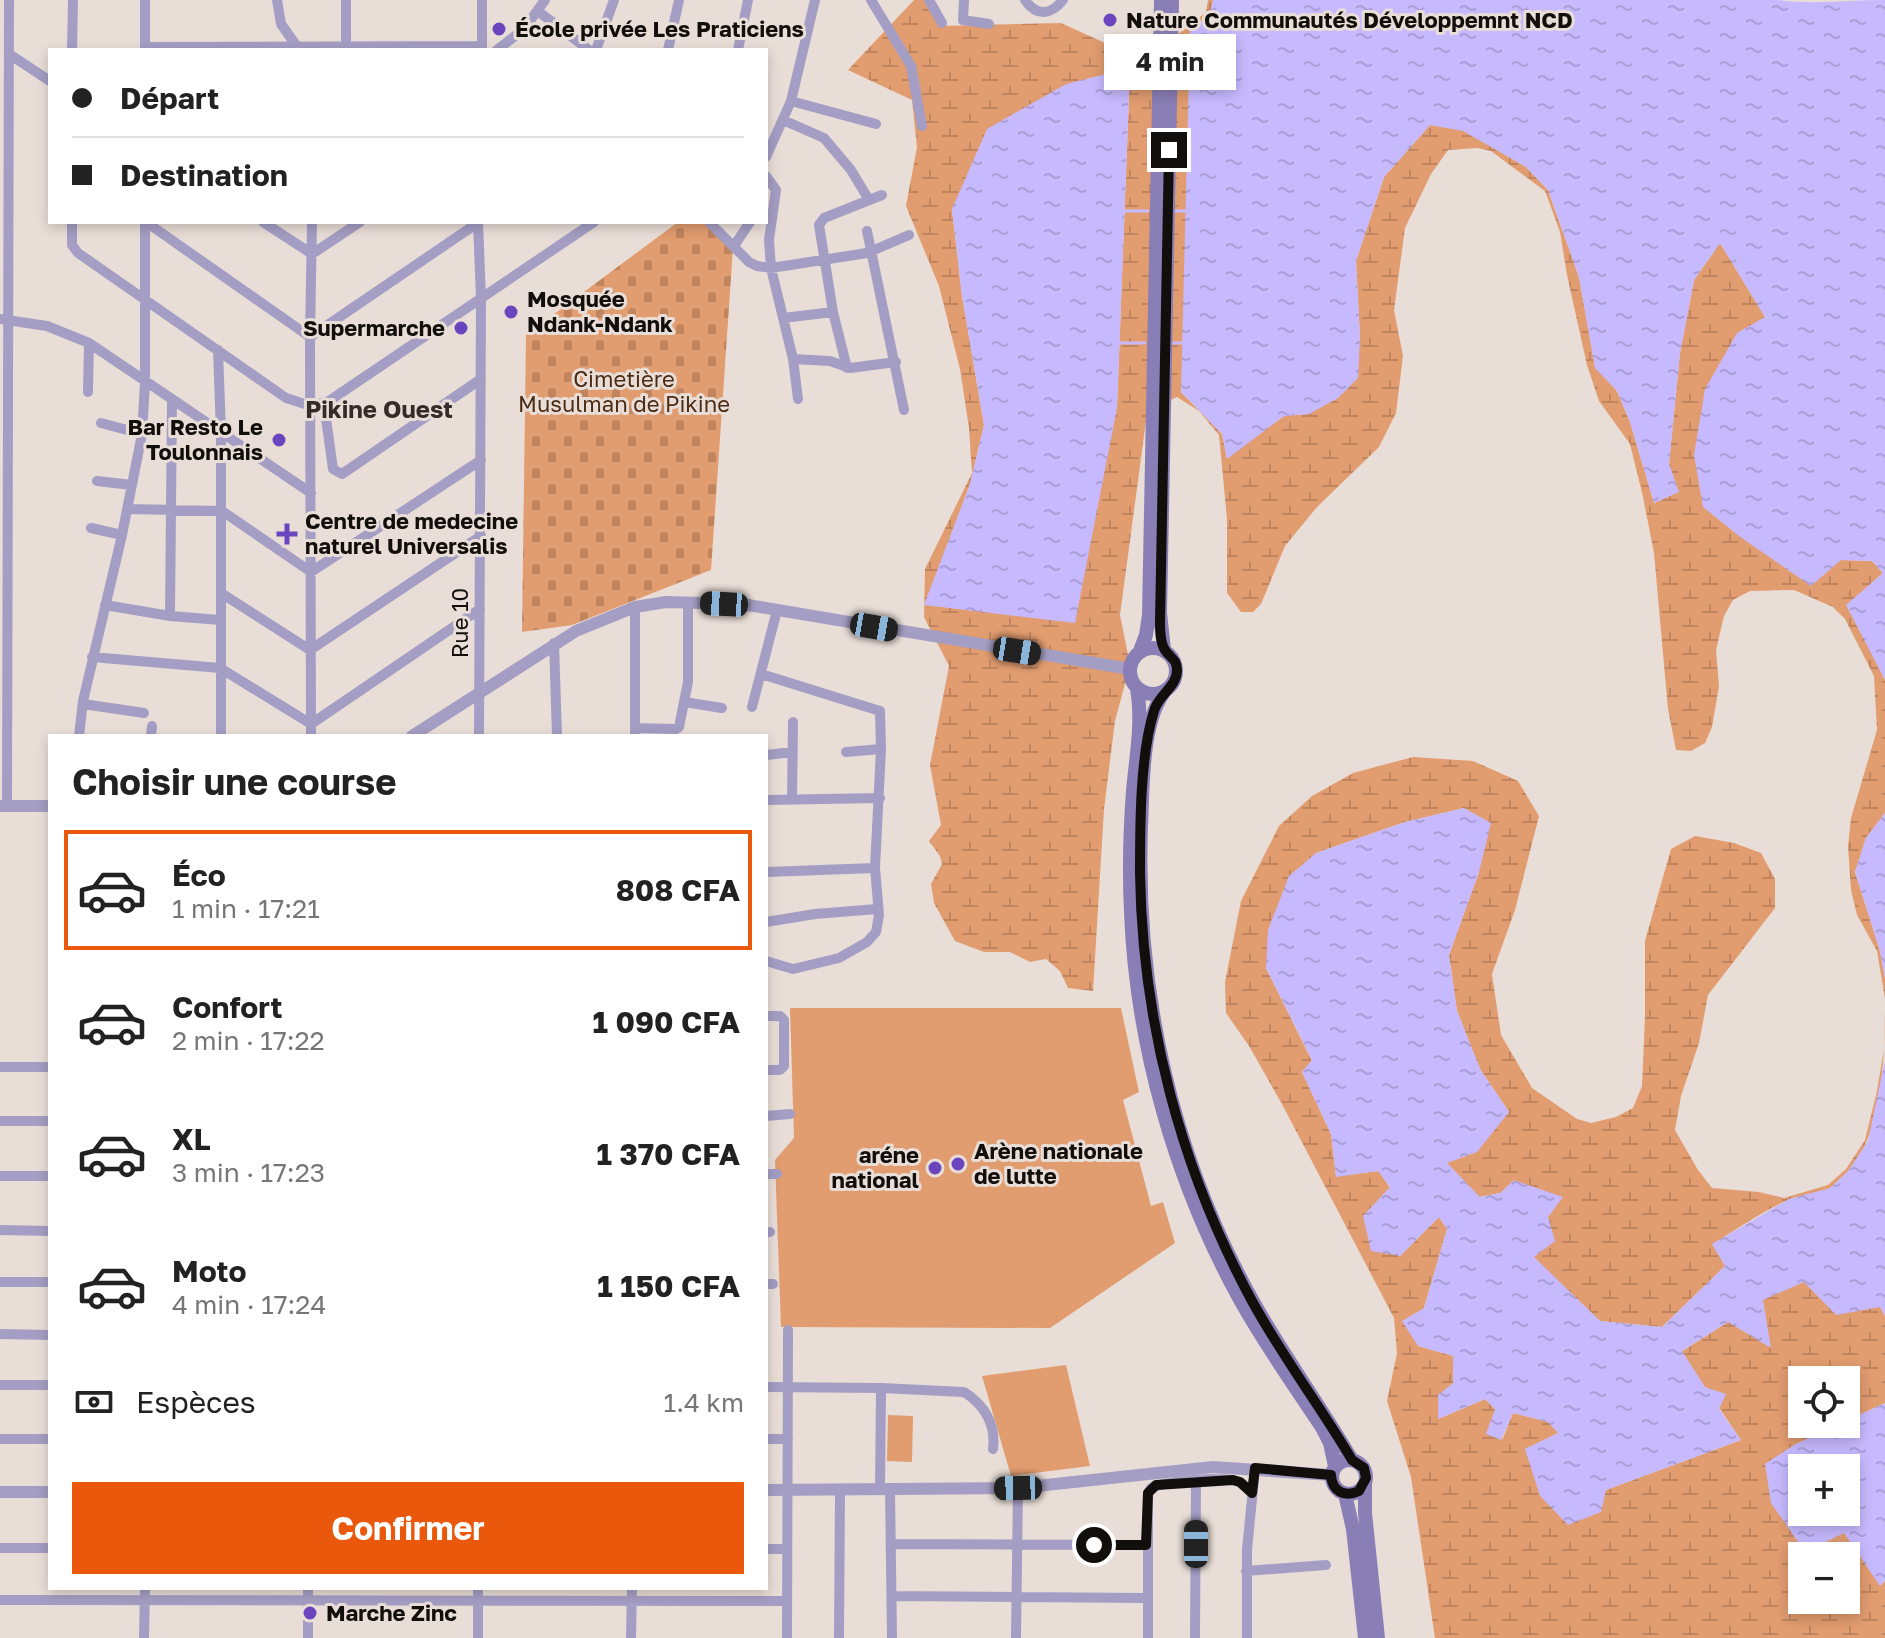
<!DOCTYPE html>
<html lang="fr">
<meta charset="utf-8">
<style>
body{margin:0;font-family:"Golos Text",sans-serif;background:#f6f6f6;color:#222;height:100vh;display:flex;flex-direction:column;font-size:30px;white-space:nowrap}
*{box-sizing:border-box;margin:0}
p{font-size:26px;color:#767676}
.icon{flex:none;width:44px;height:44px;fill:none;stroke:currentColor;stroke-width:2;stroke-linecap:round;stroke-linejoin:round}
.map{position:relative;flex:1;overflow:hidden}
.details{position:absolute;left:48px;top:734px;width:720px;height:856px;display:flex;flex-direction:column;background:#fff;border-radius:0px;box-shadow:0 4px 12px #0003}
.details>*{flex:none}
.banner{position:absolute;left:48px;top:48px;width:720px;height:176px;border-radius:0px;box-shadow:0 4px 12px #0003;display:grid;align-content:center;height:176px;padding:0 24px;background:#fff}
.fabs{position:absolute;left:1788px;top:1366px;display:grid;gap:16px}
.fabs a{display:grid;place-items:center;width:72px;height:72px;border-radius:0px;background:#fff;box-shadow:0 4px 12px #0003;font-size:40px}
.end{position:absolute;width:36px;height:36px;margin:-18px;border:10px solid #110e0b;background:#fff;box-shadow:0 0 0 4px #fff}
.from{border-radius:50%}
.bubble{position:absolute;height:56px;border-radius:0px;background:#fff;box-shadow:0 4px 12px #0003;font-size:26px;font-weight:700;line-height:56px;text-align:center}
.car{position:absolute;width:24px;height:48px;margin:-24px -12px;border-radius:10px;box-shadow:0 0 6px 2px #0007;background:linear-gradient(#222 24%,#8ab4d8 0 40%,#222 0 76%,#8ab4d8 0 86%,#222 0)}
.banner b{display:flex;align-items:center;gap:28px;height:76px;font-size:30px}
.banner b+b{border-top:2px solid #e0e0e0}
.banner i{width:20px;height:20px;background:#222}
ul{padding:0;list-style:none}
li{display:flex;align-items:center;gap:24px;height:120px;margin:0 16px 12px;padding:0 8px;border:4px solid transparent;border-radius:0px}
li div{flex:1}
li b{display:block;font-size:30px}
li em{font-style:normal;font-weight:700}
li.on{border-color:#ea580c}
li>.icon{width:72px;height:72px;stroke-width:1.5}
h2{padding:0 24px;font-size:36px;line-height:96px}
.pay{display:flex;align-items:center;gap:20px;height:88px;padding:0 24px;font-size:30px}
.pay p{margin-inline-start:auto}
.action{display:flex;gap:16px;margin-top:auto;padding:16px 24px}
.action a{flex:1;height:92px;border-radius:0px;background:#ea580c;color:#fff;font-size:32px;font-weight:700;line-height:92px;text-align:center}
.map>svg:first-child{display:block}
.wetland{fill:url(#wetland-marsh);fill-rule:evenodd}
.cemetery{fill:url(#cemetery-stones)}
.park{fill:#e19c6f}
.water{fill:url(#water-ripples);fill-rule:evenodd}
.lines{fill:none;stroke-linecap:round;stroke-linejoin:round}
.stream{stroke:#c7b9fe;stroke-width:3}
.minor{stroke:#a59ec4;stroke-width:10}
.tertiary{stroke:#a59ec4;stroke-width:12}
.secondary{stroke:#897eb5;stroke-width:14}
.route{stroke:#110e0b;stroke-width:10}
.poi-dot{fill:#6b45bd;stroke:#e9ded7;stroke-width:3}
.labels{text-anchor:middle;stroke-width:6;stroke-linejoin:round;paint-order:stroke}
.poi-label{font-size:22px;font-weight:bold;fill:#110e0b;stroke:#e9ded7;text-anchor:start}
.park-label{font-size:22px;fill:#4c2b13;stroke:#e9ded7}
.street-label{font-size:22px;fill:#110e0b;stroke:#e9ded7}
.neighbourhood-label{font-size:24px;font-weight:bold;fill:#352c27;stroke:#e9ded7}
</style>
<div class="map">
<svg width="1885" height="1638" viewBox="0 0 1885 1638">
<defs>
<pattern id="wetland-marsh" width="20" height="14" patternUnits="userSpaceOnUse" patternTransform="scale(2)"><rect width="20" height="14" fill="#e19c6f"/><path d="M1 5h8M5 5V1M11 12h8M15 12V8" fill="none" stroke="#c0855f"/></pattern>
<pattern id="cemetery-stones" width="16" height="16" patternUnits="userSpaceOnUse" patternTransform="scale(2)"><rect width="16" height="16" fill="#e19c6f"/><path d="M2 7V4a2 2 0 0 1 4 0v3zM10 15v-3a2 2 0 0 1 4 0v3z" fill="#c0855f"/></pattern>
<pattern id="water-ripples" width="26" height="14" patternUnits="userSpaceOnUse" patternTransform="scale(2)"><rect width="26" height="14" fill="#c7b9fe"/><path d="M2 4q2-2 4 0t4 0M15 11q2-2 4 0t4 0" fill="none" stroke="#aa9ed8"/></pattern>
</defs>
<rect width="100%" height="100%" fill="#e9ded7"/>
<path class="wetland" d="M914 0H926L939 26 1061 23 1105 43 1158 50 1206 12 1208 0H1213L1181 392 1222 434 1227 458 1284 416 1309 414 1360 338 1356 261 1384 177 1430 125 1463 130 1526 167 1548 190 1579 277 1595 367 1617 391 1630 422 1654 503 1678 492 1669 464 1680 353 1694 280 1720 243 1765 317 1841 560 1872 561 1883 573 1847 605 1885 680V813L1866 838 1855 872 1880 951 1885 978V999L1877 951 1857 915 1851 890 1848 846 1851 818 1877 730 1874 676 1845 619 1833 607 1794 590 1750 591 1733 600 1724 616 1716 650 1719 686 1712 727 1705 743 1691 751 1676 750 1668 709 1654 553 1643 497 1630 444 1599 401 1587 365 1567 275 1560 232 1545 191 1491 151 1478 148 1448 150 1431 174 1405 228 1394 310 1403 356 1396 413 1379 447 1317 507 1285 546 1261 604 1253 612H1241L1227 593V519L1219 435 1199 411 1177 397 1162 404 1146 421 1120 615 1130 665 1115 721 1104 809 1093 991 1068 988 1060 971 1046 959 1030 962 1010 952H984L955 941 934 903 931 884 942 864 940 856 929 841 941 825 930 765 949 666 924 617 925 569 972 473 969 428 960 369 939 286 906 206 917 147 912 100 848 70ZM1130 69 1117 408 925 605 970 484 984 425 962 296 952 209Z
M1413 757 1473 761 1518 781 1539 816 1515 910 1492 974 1501 1035 1532 1088 1577 1119 1591 1123 1616 1117 1633 1108 1642 1086 1645 1017V941L1671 849 1695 836 1734 843 1761 853 1775 879V908L1708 995 1699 1043 1681 1096 1675 1130 1698 1170 1712 1188 1759 1192 1784 1198 1828 1185 1846 1169 1865 1140 1877 1091 1884 1049 1885 1011C1885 1062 1881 1160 1830 1188 1817 1195 1801 1194 1788 1200 1762 1212 1737 1229 1713 1244L1725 1266 1662 1327 1600 1321 1533 1257 1548 1217 1562 1197 1500 1193 1479 1197 1447 1163 1509 1112 1480 1069 1457 1011 1449 955 1479 872 1464 808 1405 822 1316 853 1266 968 1312 1061 1302 1072 1331 1134 1336 1176 1379 1171 1390 1188 1400 1256 1439 1217 1447 1229 1424 1308 1418 1346 1453 1356V1383L1438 1419 1485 1399 1495 1409 1502 1440 1513 1413 1548 1422 1559 1433 1525 1449 1606 1490 1741 1440 1681 1352 1762 1300 1804 1281 1880 1307 1885 1316V1403L1846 1421V1380H1802V1424H1839L1794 1445 1805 1552 1844 1532 1880 1585 1885 1581V1638H1435L1411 1477 1387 1401 1397 1353 1394 1318 1283 1106 1249 1046 1226 1013 1225 982 1241 901 1279 826 1312 796 1353 773ZM1802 1556H1846V1600H1802Z"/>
<path class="cemetery" d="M678 222H707L733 248 711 570 572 625 522 632 526 335Z"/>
<path class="park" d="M790 1008H1121L1139 1092 1123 1100 1151 1206 1163 1202 1175 1243 1050 1328 781 1327 775 1160 794 1138Z
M1066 1365 1090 1466 1011 1476 982 1376Z
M888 1415 913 1416 912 1462 887 1461Z"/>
<path class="water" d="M1213 0H1778C1813 5 1849 0 1885 0V680L1846 605 1883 573 1872 561 1841 560 1811 586 1739 536 1703 507 1694 455 1705 389 1737 333 1765 317 1720 243 1694 280 1680 353 1669 464 1679 492 1654 503 1630 422 1617 391 1595 368 1579 277 1548 190 1526 167 1463 131 1430 125 1384 177 1356 261 1360 338 1358 378 1338 398 1309 414 1284 416 1227 459 1222 434 1181 392 1190 31 1210 13Z
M1130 68 1117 408 1075 623 924 605 970 484 984 425 962 296 952 209 987 129 1066 84Z
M1464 808 1491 823 1479 872 1449 955 1457 1011 1480 1069 1509 1112 1477 1152 1447 1163 1480 1197 1500 1193 1514 1180 1563 1197 1548 1217 1555 1241 1534 1257 1600 1321 1662 1327 1725 1266 1712 1244 1789 1199 1830 1188 1848 1171 1868 1141 1885 1060V1316L1880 1307 1836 1315 1804 1282 1763 1300 1771 1348 1728 1322 1682 1351 1705 1387 1726 1394 1719 1409 1741 1440 1606 1490 1601 1512 1568 1525 1540 1496 1525 1449 1558 1433 1548 1422 1513 1413 1501 1440 1486 1434 1495 1409 1485 1399 1438 1419V1395L1453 1383V1356L1418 1346 1402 1321 1424 1308 1447 1229 1439 1217 1400 1256 1371 1251 1363 1216 1390 1187 1378 1171 1336 1177 1331 1134 1302 1072 1312 1060 1266 968 1268 930 1289 876 1316 853 1405 822Z
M1885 813V978L1880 951 1855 872 1866 838Z
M1885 1403V1581L1880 1586 1844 1533 1805 1552 1771 1503 1765 1464 1794 1445 1839 1424H1846V1421ZM1846 1468V1512H1802V1468Z"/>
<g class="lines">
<path class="stream" d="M1130 83H1151
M1178 83H1189
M1125 211H1148
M1175 211H1185
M1120 343H1145
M1173 343H1182"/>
<path class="minor" d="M277 0 281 24 298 48
M482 0V50
M871 0 911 66 922 126
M929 0 942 23
M964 0 963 20 989 24
M1025 0C1037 17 1051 15 1063 0
M539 12 589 50
M145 47 482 46
M72 50 73 0
M145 50V0
M346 50V0
M497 50 524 29 545 0
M596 50 614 0
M668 50 679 0
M738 50 748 0
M9 54 50 81
M791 101 876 124
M783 120 824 138 851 170 869 200
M766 157 791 101 815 0
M766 176 776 190 769 240 771 268 793 359 830 361 850 368 896 362
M72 222V245L78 253 286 398 311 406 329 401 594 222
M146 222 310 337 479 222
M263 222 312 254 360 222
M478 222 481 298 479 736
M709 222 749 262 757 266 771 268 867 253 909 235
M867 231 904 410
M734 246 750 222
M783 318 833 312
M0 319 47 326 89 343 311 493
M218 350 221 433V736
M793 359 798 399
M847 368 833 312 819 225 824 218 882 195
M88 392 89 343
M324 404 333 469 342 474 481 379
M101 423 142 434
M97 481 132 485
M128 509 222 511 311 572 481 460
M91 528 122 535
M221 593 310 650 481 536
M105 605 170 616 220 620
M170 616 172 400
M554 643 557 736
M92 657 220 668 311 724 480 609
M761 674 880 711 881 749 846 752
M684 702 722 708
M83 704 144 713
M752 707 777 610
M635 728 676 729 679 727 688 682V602
M79 736 83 701 122 535 142 434 145 383V222
M151 736 152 726
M311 736 310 337 312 222
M635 736V607
M766 755 793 752
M766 800 880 798
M792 800 793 722
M7 806 9 0
M766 872 875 868
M766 922 815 914 877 909
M766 961 793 969 839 958 867 942 876 932 879 915 875 868 881 749
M766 1016H780L784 1020V1066L780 1070H766
M0 1067H50
M766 1116 790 1114
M0 1121H50
M766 1174H777
M0 1176H50
M0 1230 50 1231
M766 1233 770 1232
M0 1282H50
M766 1284H773
M0 1334 50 1335
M0 1385H50
M766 1387 881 1388 964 1392C985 1405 996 1425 993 1449
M0 1439H50
M766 1439H788
M880 1489 881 1388
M890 1489 892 1638
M892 1544 1146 1545
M0 1548H50
M766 1549H787
M1246 1571 1326 1565
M892 1596 1146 1598
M0 1600 787 1601
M144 1638 145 1588
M308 1638V1588
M478 1638V1588
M631 1638 632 1588
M787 1638 788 1330
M839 1638 840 1490
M1016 1638 1018 1488
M1148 1638V1493L1151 1488C1167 1481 1220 1476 1236 1481 1243 1483 1247 1488 1252 1493
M1195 1638 1196 1481
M1247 1638V1550L1255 1468"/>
<path class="tertiary" d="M412 736 576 631 635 607 666 602 742 604 1130 669
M0 806H50
M766 1490 1018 1488 1213 1467 1331 1475
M0 1492H50"/>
<path class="secondary" d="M1130 671a23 23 0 1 1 46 0a23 23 0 1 1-46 0Z
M1164 650 1160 613 1172 0
M1140 651 1146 635 1149 615 1161 0
M1137 688C1143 722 1136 756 1133 791 1130 831 1129 872 1131 912 1136 1044 1175 1180 1238 1296 1263 1342 1294 1385 1323 1429L1330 1443 1335 1466
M1165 691C1141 722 1143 788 1141 827 1135 993 1173 1160 1255 1305 1285 1358 1321 1407 1352 1460
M1332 1477a17 17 0 1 1 34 0a17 17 0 1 1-34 0Z
M1365 1483V1513L1378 1638
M1345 1494 1353 1529 1365 1638"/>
</g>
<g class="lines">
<path class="route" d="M1094 1545H1146L1148 1493 1156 1485 1233 1480 1240 1482 1252 1493 1255 1468 1331 1475C1332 1491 1344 1498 1359 1491L1366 1478 1364 1468 1352 1460C1320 1406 1282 1356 1252 1301 1181 1170 1142 1022 1140 873 1140 826 1140 755 1154 711 1158 695 1177 687 1177 670 1177 659 1170 658 1165 650 1160 643 1160 629 1160 621L1169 150"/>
</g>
<g class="poi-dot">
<circle cx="1110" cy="20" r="8"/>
<circle cx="499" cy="29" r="8"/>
<circle cx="511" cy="312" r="8"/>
<circle cx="461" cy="328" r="8"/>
<circle cx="279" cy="440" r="8"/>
<path d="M283 522h8v8h8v8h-8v8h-8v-8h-8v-8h8z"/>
<circle cx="958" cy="1164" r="8"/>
<circle cx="935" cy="1168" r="8"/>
<circle cx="310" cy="1613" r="8"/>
</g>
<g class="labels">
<g class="poi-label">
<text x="1126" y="28">Nature Communautés Développemnt NCD</text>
<text x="515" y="37">École privée Les Praticiens</text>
<text x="527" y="307">Mosquée<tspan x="527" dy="25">Ndank-Ndank</tspan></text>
<text x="445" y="336" text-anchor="end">Supermarche</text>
<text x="263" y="435" text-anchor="end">Bar Resto Le<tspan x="263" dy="25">Toulonnais</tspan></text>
<text x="305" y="529">Centre de medecine<tspan x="305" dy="25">naturel Universalis</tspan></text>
<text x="974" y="1159">Arène nationale<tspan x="974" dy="25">de lutte</tspan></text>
<text x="919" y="1163" text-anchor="end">aréne<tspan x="919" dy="25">national</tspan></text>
<text x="326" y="1621">Marche Zinc</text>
</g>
<g class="park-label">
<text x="624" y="387">Cimetière<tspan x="624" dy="25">Musulman de Pikine</tspan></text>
</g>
<g class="street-label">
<text transform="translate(460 623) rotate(-90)" y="8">Rue 10</text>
</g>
<g class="neighbourhood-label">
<text x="379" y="418">Pikine Ouest</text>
</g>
</g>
</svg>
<div class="fabs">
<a><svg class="icon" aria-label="locate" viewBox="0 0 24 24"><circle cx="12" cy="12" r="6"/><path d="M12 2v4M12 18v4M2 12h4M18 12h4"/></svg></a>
<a>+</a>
<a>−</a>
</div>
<i class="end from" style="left:1094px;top:1545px"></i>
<i class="end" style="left:1169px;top:150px"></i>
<div class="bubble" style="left:1104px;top:34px;width:132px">4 min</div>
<i class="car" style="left:724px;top:604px;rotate:273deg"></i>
<i class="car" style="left:874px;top:627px;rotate:100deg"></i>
<i class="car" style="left:1017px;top:651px;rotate:99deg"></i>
<i class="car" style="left:1018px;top:1488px;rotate:269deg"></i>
<i class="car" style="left:1196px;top:1544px;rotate:0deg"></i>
<div class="banner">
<b><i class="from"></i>Départ</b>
<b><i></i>Destination</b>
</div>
<section class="details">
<h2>Choisir une course</h2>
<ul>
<li class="on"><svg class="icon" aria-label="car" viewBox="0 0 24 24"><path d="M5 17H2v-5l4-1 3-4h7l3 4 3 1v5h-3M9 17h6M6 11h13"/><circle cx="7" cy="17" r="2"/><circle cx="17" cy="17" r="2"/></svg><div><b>Éco</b><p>1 min · 17:21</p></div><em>808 CFA</em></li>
<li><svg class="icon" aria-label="car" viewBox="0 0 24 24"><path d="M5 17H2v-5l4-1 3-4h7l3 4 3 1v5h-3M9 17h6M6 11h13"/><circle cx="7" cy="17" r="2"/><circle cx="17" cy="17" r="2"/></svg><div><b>Confort</b><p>2 min · 17:22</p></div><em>1 090 CFA</em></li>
<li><svg class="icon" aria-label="car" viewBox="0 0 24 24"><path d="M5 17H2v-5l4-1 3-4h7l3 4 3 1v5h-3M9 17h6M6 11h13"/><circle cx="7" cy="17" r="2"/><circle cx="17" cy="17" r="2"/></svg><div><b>XL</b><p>3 min · 17:23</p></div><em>1 370 CFA</em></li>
<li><svg class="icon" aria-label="car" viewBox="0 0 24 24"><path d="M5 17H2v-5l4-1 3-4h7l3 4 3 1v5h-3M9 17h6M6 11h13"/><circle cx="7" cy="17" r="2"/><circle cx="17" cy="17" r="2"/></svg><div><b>Moto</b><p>4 min · 17:24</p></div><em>1 150 CFA</em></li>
</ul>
<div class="pay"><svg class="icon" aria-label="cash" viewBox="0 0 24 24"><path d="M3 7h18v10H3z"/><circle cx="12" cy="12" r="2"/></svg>Espèces<p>1.4 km</p></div>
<div class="action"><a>Confirmer</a></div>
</section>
</div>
